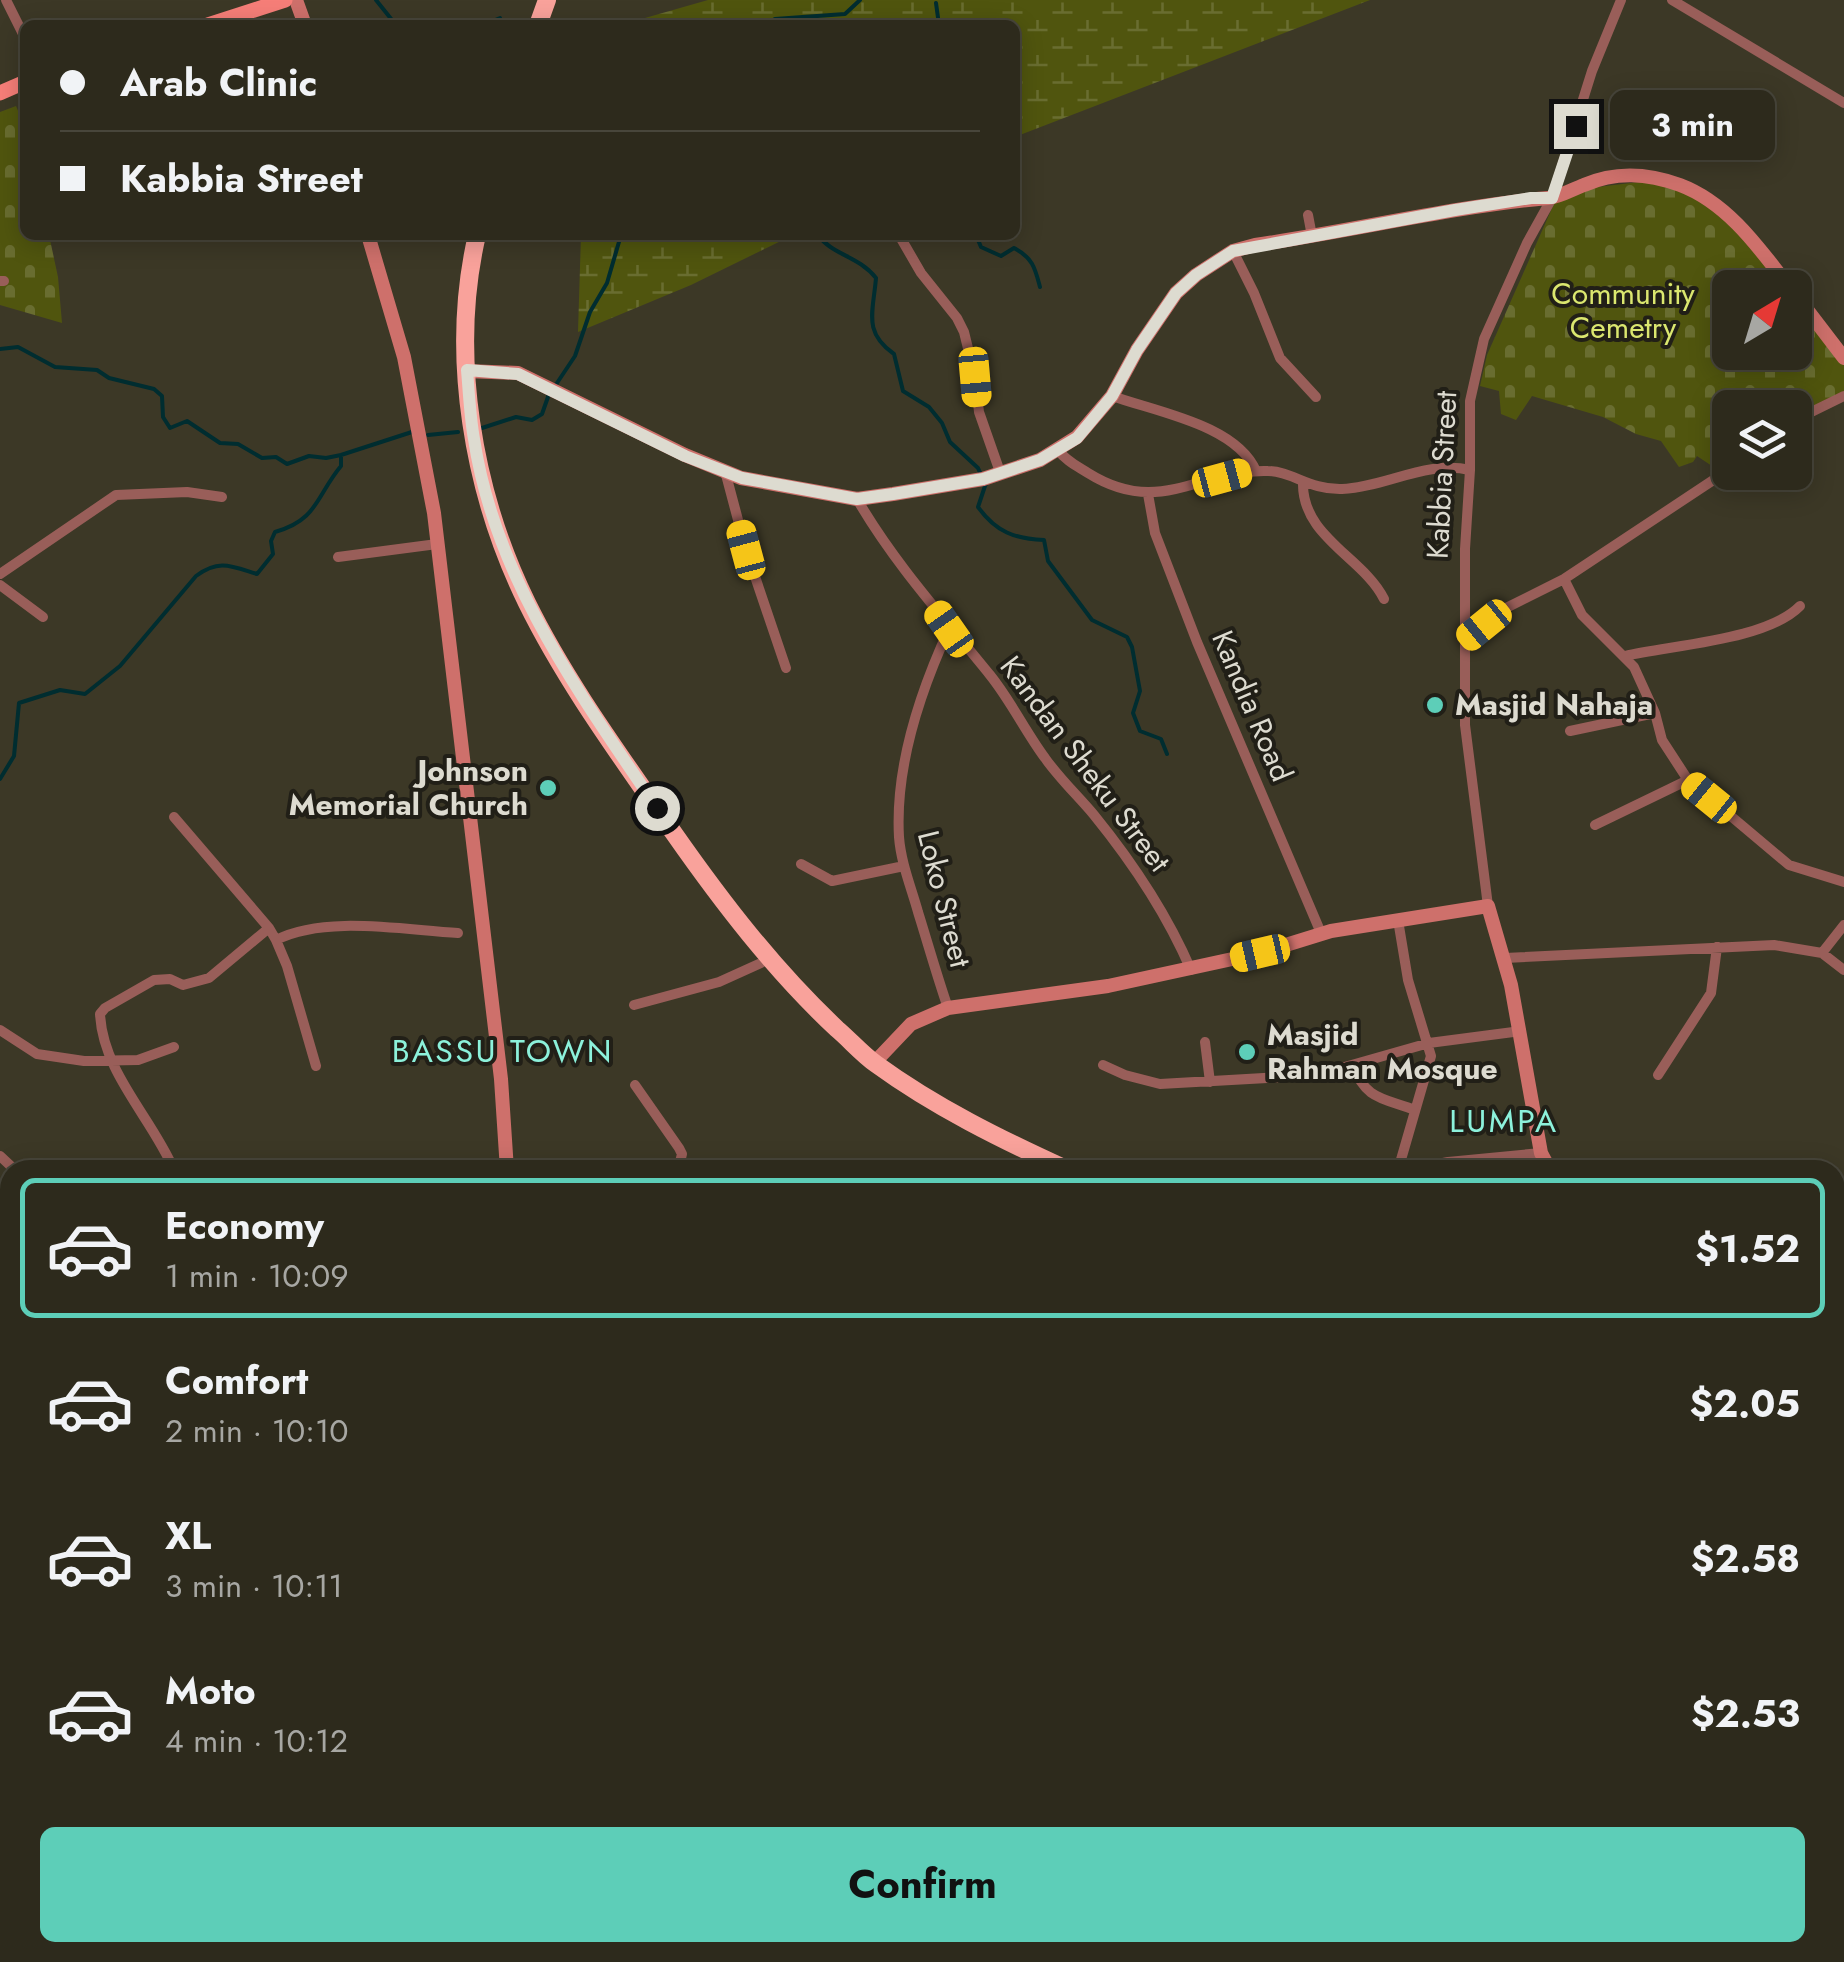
<!DOCTYPE html>
<meta charset="utf-8">
<style>
body{margin:0;font-family:Jost,sans-serif;background:#393629;color:#f1f3f6;height:100vh;display:flex;flex-direction:column;font-size:38px;white-space:nowrap}
*{box-sizing:border-box;margin:0}
p{font-size:32px;color:#a7a7a3}
.icon{flex:none;width:55px;height:55px;fill:none;stroke:currentColor;stroke-width:2;stroke-linecap:round;stroke-linejoin:round}
.map{position:relative;flex:1;overflow:hidden}
.sheet{position:absolute;left:0px;top:1160px;width:1845px;height:802px;display:flex;flex-direction:column;background:#2d2a1c;border-radius:30px 30px 0 0;box-shadow:0 5px 25px #0003,0 0 0 2px #48463b}
.sheet>*{flex:none}
.hud{position:absolute;left:20px;top:20px;width:1000px;height:220px;border-radius:15px;box-shadow:0 5px 25px #0003,0 0 0 2px #48463b;display:grid;align-content:center;height:220px;padding:0 40px;background:#2d2a1c}
.needle{width:65px;rotate:38deg}
.buttons{position:absolute;left:1712px;top:270px;display:grid;gap:20px}
.buttons a{display:grid;place-items:center;width:100px;height:100px;border-radius:15px;background:#2d2a1c;box-shadow:0 5px 25px #0003,0 0 0 2px #48463b;font-size:50px}
.end{position:absolute;width:45px;height:45px;margin:-22px;border:12px solid #dddbd0;background:#111;box-shadow:0 0 0 5px #111}
.from{border-radius:50%}
.bubble{position:absolute;height:70px;border-radius:15px;background:#2d2a1c;box-shadow:0 5px 25px #0003,0 0 0 2px #48463b;font-size:32px;font-weight:700;line-height:70px;text-align:center}
.car{position:absolute;width:30px;height:60px;margin:-30px -15px;border-radius:12px;box-shadow:0 0 8px 2px #0007;background:linear-gradient(#f5c518 24%,#345 0 40%,#f5c518 0 76%,#345 0 86%,#f5c518 0)}
.hud b{display:flex;align-items:center;gap:35px;height:95px;font-size:38px}
.hud b+b{border-top:2px solid #48463b}
.hud i{width:25px;height:25px;background:#f1f3f6}
ul{padding:18px 0 0;list-style:none}
li{display:flex;align-items:center;gap:30px;height:140px;margin:0 20px 15px;padding:0 20px;border:5px solid transparent;border-radius:15px}
li div{flex:1}
li b{display:block;font-size:38px}
li em{font-style:normal;font-weight:700}
li.active{border-color:#5dceb8}
li>.icon{width:90px;height:90px;stroke-width:1.5}
.action{display:flex;gap:20px;margin-top:auto;padding:20px 40px}
.action a{flex:1;height:115px;border-radius:15px;background:#5dceb8;color:#111;font-size:40px;font-weight:700;line-height:115px;text-align:center}
.map>svg:first-child{display:block}
.forest{fill:url(#forest-firs)}
.wetland{fill:url(#wetland-marsh)}
.cemetery{fill:url(#cemetery-stones)}
.lines{fill:none;stroke-linecap:round;stroke-linejoin:round}
.stream{stroke:#002d30;stroke-width:4}
.street{stroke:#995e59;stroke-width:10}
.secondary{stroke:#ce706b;stroke-width:14}
.primary{stroke:#f67e78;stroke-width:15}
.highway{stroke:#f9a29b;stroke-width:18}
.route{stroke:#dddbd0;stroke-width:12}
.poi-dot{fill:#5dceb8;stroke:#211f17;stroke-width:4}
.labels{text-anchor:middle;stroke-width:8;stroke-linejoin:round;paint-order:stroke}
.park-label{font-size:30px;fill:#dbe76f;stroke:#211f17}
.street-label{font-size:30px;fill:#dddbd0;stroke:#211f17}
.poi-label{font-size:30px;font-weight:bold;fill:#dddbd0;stroke:#211f17;text-anchor:start}
.neighbourhood-label{font-size:32px;letter-spacing:2.5px;fill:#8cf1db;stroke:#211f17}
</style>
<div class="map">
<svg width="1844" height="1962" viewBox="0 0 1844 1962">
<defs>
<pattern id="forest-firs" width="22" height="20" patternUnits="userSpaceOnUse" patternTransform="scale(2.5)"><rect width="22" height="20" fill="#50550e"/><path d="M5 1l3.5 6h-7zM16 11l3.5 6h-7z" fill="#696d30"/></pattern>
<pattern id="wetland-marsh" width="20" height="14" patternUnits="userSpaceOnUse" patternTransform="scale(2.5)"><rect width="20" height="14" fill="#50550e"/><path d="M1 5h8M5 5V1M11 12h8M15 12V8" fill="none" stroke="#696d30"/></pattern>
<pattern id="cemetery-stones" width="16" height="16" patternUnits="userSpaceOnUse" patternTransform="scale(2.5)"><rect width="16" height="16" fill="#50550e"/><path d="M2 7V4a2 2 0 0 1 4 0v3zM10 15v-3a2 2 0 0 1 4 0v3z" fill="#696d30"/></pattern>
</defs>
<rect width="100%" height="100%" fill="#3c3826"/>
<path class="forest" d="M442 1953H553L554 1962H497L496 1955 470 1954 460 1962H453Z"/>
<path class="wetland" d="M708 0H1370L1015 137V25H590L645 18Z
M581 235H793L691 285 578 332Z"/>
<path class="cemetery" d="M16 106 25 127V235H49L58 277 62 323 0 305V112Z
M1647 181 1698 193 1791 287 1730 288V352H1795V293L1844 358V392L1795 416V408H1730V468L1712 479V466L1697 456 1693 462 1679 467 1661 441 1636 434 1603 417 1532 396 1516 420 1501 414 1499 391 1480 386 1487 355 1557 197 1581 189Z"/>
<g class="lines">
<path class="stream" d="M376 0 396 25
M936 3 939 25
M483 25 500 18
M765 25 775 19 845 14 860 0
M818 235C832 255 859 256 876 278 873 313 863 332 894 354L903 391 929 407 942 423 950 442 978 468 981 475
M976 235 981 247 1001 256 1014 248C1033 258 1035 268 1040 287
M0 349 18 347 55 367 97 370 109 378 154 389 162 396 163 417 170 428 187 421 220 443 238 444 262 458 276 457 287 464 309 456 326 458 341 455 415 431
M555 386 575 356 590 312 607 283 621 235
M482 428 516 417 532 420 542 414 549 394
M428 435 458 432
M986 483 978 507C996 532 1015 539 1044 540L1048 561 1092 620 1127 637 1132 647 1140 691 1133 713 1140 731 1161 739 1167 754
M0 779 14 756 19 703 60 690 85 694 120 666 196 576C219 559 231 566 257 574L273 554 271 541 275 532C318 520 316 496 341 466V455
M1156 1962 1164 1952"/>
<path class="street" d="M6 0 25 38
M1672 0 1844 103
M1308 215 1312 236
M899 235 921 273 957 318 964 332 975 377 979 412 1000 472
M1233 251 1254 293 1280 358 1316 397
M0 281H4
M1112 396C1157 412 1236 425 1256 471
M1795 420 1844 396
M1058 450C1066 461 1077 466 1088 473 1160 518 1199 469 1268 471 1292 471 1309 490 1342 489 1386 487 1426 460 1470 470
M725 471 746 550 786 668
M1303 483C1302 537 1364 558 1384 599
M1148 494 1155 533 1197 642 1321 933
M857 499C894 563 944 618 990 675 1011 701 1025 731 1045 758 1059 778 1078 796 1094 815 1133 863 1167 914 1191 970
M338 557 437 544
M0 574 116 495 187 492 222 497
M1564 579 1582 615 1634 667 1655 713 1662 740 1688 780 1789 865 1844 882
M0 585 43 617
M1466 639 1502 610 1564 579 1730 469
M1625 656C1672 645 1767 640 1800 606
M1570 731 1655 713
M174 817 269 928 276 940C325 915 403 930 458 933
M1595 825 1688 780
M801 864 832 881 904 866
M1488 906 1465 725V549L1470 470V401L1484 339 1527 243 1552 198 1592 71 1621 0
M1398 920 1408 980 1431 1056 1398 1170
M276 940 287 966 316 1066
M1822 953 1844 925
M1505 958 1774 945 1822 953 1844 970
M634 1005 719 982 761 963
M948 1008C937 976 928 944 918 912 911 887 901 863 899 837 895 767 920 692 949 629
M0 1030 37 1054 84 1061 138 1060 174 1047
M1205 1042 1210 1082
M1103 1065 1125 1075 1160 1084 1283 1077 1320 1074 1429 1043 1521 1031
M1353 1065C1365 1100 1384 1098 1415 1110
M1658 1075 1711 993 1717 947
M635 1085 679 1148 682 1154 678 1170
M0 1156 15 1170
M506 1163 541 1170
M174 1170C152 1118 103 1073 100 1014L105 1008 154 980 170 979 183 985 209 978 269 928
M1409 1170 1448 1162 1541 1153
M0 1263 7 1271 10 1266
M0 1380 10 1393
M1835 1392 1844 1398
M0 1549 10 1557
M0 1573 10 1562
M0 1775 10 1763
M0 1859 10 1858
M0 1949 10 1946
M1356 1952 1363 1962
M1762 1958 1844 1959
M55 1962 63 1952
M900 1962 908 1952
M1492 1962 1496 1952"/>
<path class="secondary" d="M296 0 305 25
M368 235 404 357 434 513 501 1079 507 1170
M1795 294 1844 358
M467 371 518 373 685 455 741 478 857 499 893 494 983 479 1040 460 1077 437 1112 396 1137 350 1176 293 1196 275 1233 251 1255 245C1353 231 1450 207 1548 198 1560 197 1573 189 1584 185 1616 171 1647 173 1680 185 1728 203 1760 249 1790 288
M874 1063 911 1024 948 1008 1108 986 1260 953 1331 931 1488 906 1511 985 1541 1153 1550 1170
M1835 1276 1844 1279
M561 1952V1962"/>
<path class="primary" d="M208 25 285 0
M0 93 25 82"/>
<path class="highway" d="M538 25 547 0
M477 235C449 355 473 493 527 603 567 684 622 758 673 832 722 902 774 970 837 1029 850 1040 862 1054 876 1064 935 1107 1002 1140 1068 1170
M1835 1499 1844 1503
M1835 1515 1844 1518"/>
</g>
<g class="lines">
<path class="route" d="M657 808C580 694 495 579 474 439 470 417 469 393 467 370L518 374 685 456 742 478 857 499 893 494 983 479 1040 460 1077 438 1112 396 1137 350 1176 293 1196 275 1233 251 1455 210 1531 198H1552L1576 126"/>
</g>
<g class="poi-dot">
<circle cx="1435" cy="705" r="10"/>
<circle cx="548" cy="788" r="10"/>
<circle cx="1247" cy="1052" r="10"/>
</g>
<g class="labels">
<g class="park-label">
<text x="1623" y="304">Community<tspan x="1623" dy="34">Cemetry</tspan></text>
</g>
<g class="street-label">
<text transform="translate(1442 475) rotate(-87)" y="10">Kabbia Street</text>
<text transform="translate(1252 706) rotate(67)" y="10">Kandia Road</text>
<text transform="translate(1085 764) rotate(53)" y="10">Kandan Sheku Street</text>
<text transform="translate(944 899) rotate(76)" y="10">Loko Street</text>
</g>
<g class="poi-label">
<text x="1455" y="715">Masjid Nahaja</text>
<text x="528" y="781" text-anchor="end">Johnson<tspan x="528" dy="34">Memorial Church</tspan></text>
<text x="1267" y="1045">Masjid<tspan x="1267" dy="34">Rahman Mosque</tspan></text>
</g>
<g class="neighbourhood-label">
<text x="503" y="1062">BASSU TOWN</text>
<text x="1504" y="1132">LUMPA</text>
</g>
</g>
</svg>
<div class="buttons">
<a><svg class="needle" viewBox="-14 -14 28 28"><path d="M0-13l5 13h-10z" fill="#e53935"/><path d="M0 13l5-13h-10z" fill="#a7a7a3"/></svg></a>
<a><svg class="icon" aria-label="layers" viewBox="0 0 24 24"><path d="M12 4l9 5-9 5-9-5zM3 14l9 5 9-5"/></svg></a>
</div>
<i class="end from" style="left:657px;top:808px"></i>
<i class="end" style="left:1576px;top:126px"></i>
<div class="bubble" style="left:1610px;top:90px;width:165px">3 min</div>
<i class="car" style="left:975px;top:377px;rotate:175deg"></i>
<i class="car" style="left:1222px;top:478px;rotate:75deg"></i>
<i class="car" style="left:746px;top:550px;rotate:345deg"></i>
<i class="car" style="left:1484px;top:625px;rotate:231deg"></i>
<i class="car" style="left:949px;top:629px;rotate:325deg"></i>
<i class="car" style="left:1709px;top:798px;rotate:309deg"></i>
<i class="car" style="left:1260px;top:953px;rotate:257deg"></i>
<div class="hud">
<b><i class="from"></i>Arab Clinic</b>
<b><i></i>Kabbia Street</b>
</div>
<section class="sheet">
<ul>
<li class="active"><svg class="icon" aria-label="car" viewBox="0 0 24 24"><path d="M5 17H2v-5l4-1 3-4h7l3 4 3 1v5h-3M9 17h6M6 11h13"/><circle cx="7" cy="17" r="2"/><circle cx="17" cy="17" r="2"/></svg><div><b>Economy</b><p>1 min · 10:09</p></div><em>$1.52</em></li>
<li><svg class="icon" aria-label="car" viewBox="0 0 24 24"><path d="M5 17H2v-5l4-1 3-4h7l3 4 3 1v5h-3M9 17h6M6 11h13"/><circle cx="7" cy="17" r="2"/><circle cx="17" cy="17" r="2"/></svg><div><b>Comfort</b><p>2 min · 10:10</p></div><em>$2.05</em></li>
<li><svg class="icon" aria-label="car" viewBox="0 0 24 24"><path d="M5 17H2v-5l4-1 3-4h7l3 4 3 1v5h-3M9 17h6M6 11h13"/><circle cx="7" cy="17" r="2"/><circle cx="17" cy="17" r="2"/></svg><div><b>XL</b><p>3 min · 10:11</p></div><em>$2.58</em></li>
<li><svg class="icon" aria-label="car" viewBox="0 0 24 24"><path d="M5 17H2v-5l4-1 3-4h7l3 4 3 1v5h-3M9 17h6M6 11h13"/><circle cx="7" cy="17" r="2"/><circle cx="17" cy="17" r="2"/></svg><div><b>Moto</b><p>4 min · 10:12</p></div><em>$2.53</em></li>
</ul>
<div class="action"><a>Confirm</a></div>
</section>
</div>
